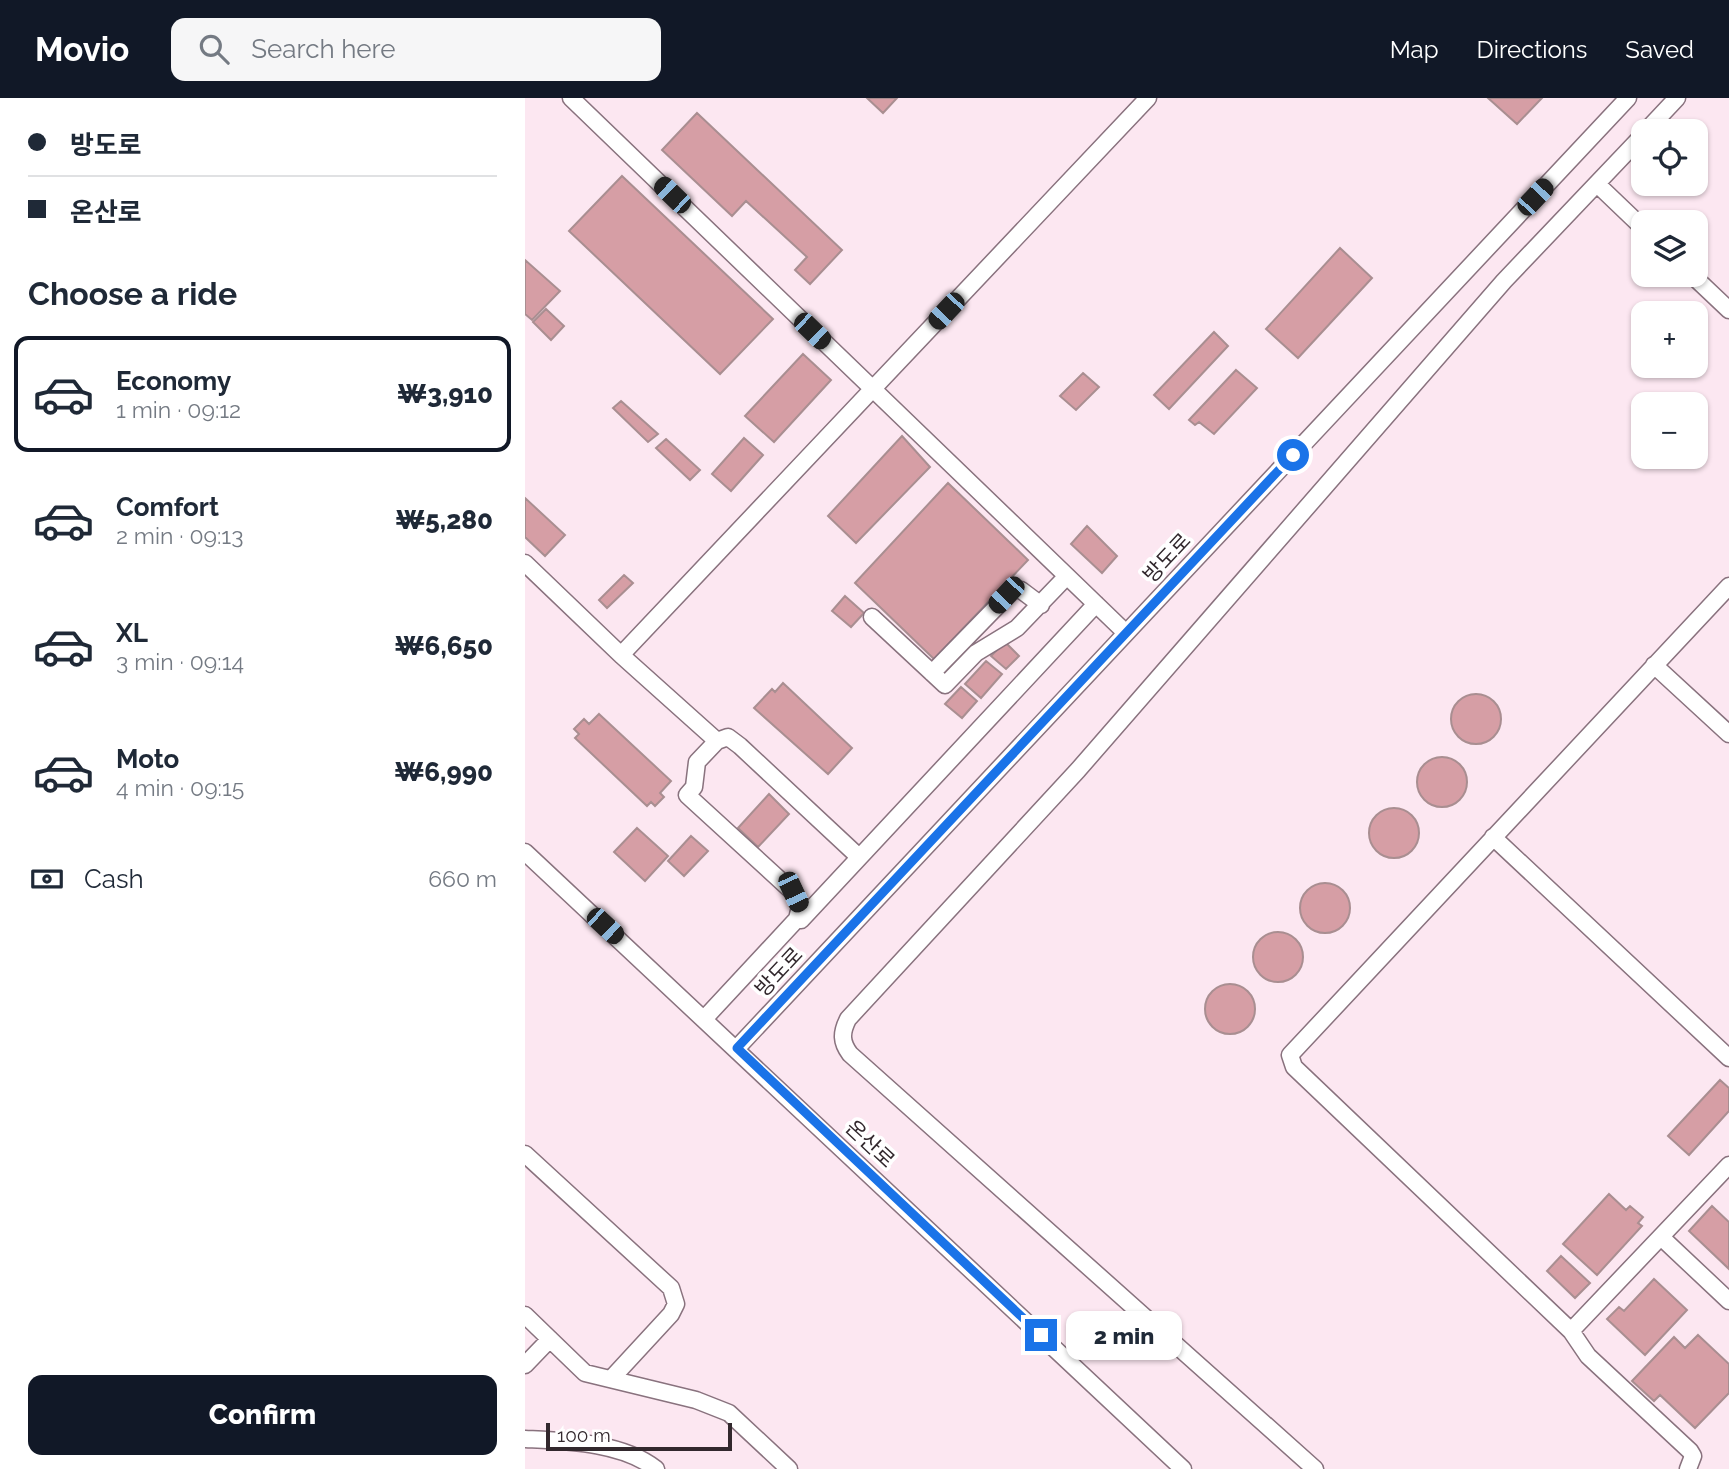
<!DOCTYPE html>
<meta charset="utf-8">
<style>
body{margin:0;font-family:Raleway,"Noto Sans KR",sans-serif;background:#f6f6f7;color:#1f2937;height:100vh;display:flex;flex-direction:column;font-size:26px;white-space:nowrap}
*{box-sizing:border-box;margin:0}
p{font-size:23px;color:#747a83}
.icon{flex:none;width:38px;height:38px;fill:none;stroke:currentColor;stroke-width:2;stroke-linecap:round;stroke-linejoin:round}
.map{position:relative;flex:1;overflow:hidden}
.side{display:flex;flex-direction:column;background:#fff;width:525px}
.side>*{flex:none}
.hud{display:grid;align-content:center;height:154px;padding:0 28px;background:#fff}
.tools{position:absolute;left:1106px;top:21px;display:grid;gap:14px}
.tools a{display:grid;place-items:center;width:77px;height:77px;border-radius:14px;background:#fff;box-shadow:0 2px 5px #0004;font-size:35px}
.scale{position:absolute;left:21px;bottom:18px;width:186px;box-sizing:border-box;padding-left:7px;border:4px solid #32282d;border-top:0;font-size:19px;line-height:24px;white-space:nowrap;color:#32282d;-webkit-text-stroke:5px #fff;paint-order:stroke}
.end{position:absolute;width:32px;height:32px;margin:-16px;border:9px solid #1a73e8;background:#fff;box-shadow:0 0 0 4px #fff}
.from{border-radius:50%}
.bubble{position:absolute;height:49px;border-radius:14px;background:#fff;box-shadow:0 2px 5px #0004;font-size:23px;font-weight:800;line-height:49px;text-align:center}
.car{position:absolute;width:21px;height:42px;margin:-21px -10px;border-radius:9px;box-shadow:0 0 5px 2px #0007;background:linear-gradient(#222 24%,#8ab4d8 0 40%,#222 0 76%,#8ab4d8 0 86%,#222 0)}
.hud b{display:flex;align-items:center;gap:24px;height:66px;font-size:26px}
.hud b+b{border-top:2px solid #e0e1e3}
.hud i{width:18px;height:18px;background:#1f2937}
ul{padding:0;list-style:none}
li{display:flex;align-items:center;gap:21px;height:116px;margin:0 14px 10px;padding:0 14px;border:4px solid transparent;border-radius:14px}
li div{flex:1}
li b{display:block;font-size:26px}
li em{font-style:normal;font-weight:800}
li.current{border-color:#111827}
li>.icon{width:63px;height:63px;stroke-width:1.5}
h2{padding:0 28px;font-size:32px;line-height:84px}
.pay{display:flex;align-items:center;gap:18px;height:77px;padding:0 28px;font-size:26px}
.pay p{margin-inline-start:auto}
.button{display:flex;gap:14px;margin-top:auto;padding:14px 28px}
.button a{flex:1;height:80px;border-radius:14px;background:#111827;color:#fff;font-size:28px;font-weight:800;line-height:80px;text-align:center}
header{display:flex;align-items:center;gap:42px;box-sizing:border-box;height:98px;padding:0 35px;background:#111827;color:#fff}
header strong{font-size:33px}
nav{display:flex;gap:38px;margin-inline-start:auto;font-size:24px}
.search{width:490px;height:63px;background:#f6f6f7;display:flex;align-items:center;gap:18px;box-sizing:border-box;padding:0 24px;border-radius:14px;color:#747a83;font-size:26px}
main{display:flex;flex:1;min-height:0}
.map>svg:first-child{display:block}
.building{fill:#d69ea5;stroke:#a98e91;stroke-width:2}
.lines{fill:none;stroke-linecap:round;stroke-linejoin:round}
.minor-casing{stroke:#89727e;stroke-width:19}
.minor{stroke:#fff;stroke-width:16}
.route{stroke:#1a73e8;stroke-width:9}
.labels{text-anchor:middle;stroke-width:7;stroke-linejoin:round;paint-order:stroke}
.street-label{font-size:21px;fill:#32282d;stroke:#fff}
</style>
<header>
<strong>Movio</strong>
<div class="search"><svg class="icon" aria-label="search" viewBox="0 0 24 24"><circle cx="10" cy="10" r="6"/><path d="M15 15l6 6"/></svg>Search here</div>
<nav><a>Map</a><a>Directions</a><a>Saved</a></nav>
</header>
<main>
<section class="side">
<div class="hud">
<b><i class="from"></i>방도로</b>
<b><i></i>온산로</b>
</div>
<h2>Choose a ride</h2>
<ul>
<li class="current"><svg class="icon" aria-label="car" viewBox="0 0 24 24"><path d="M5 17H2v-5l4-1 3-4h7l3 4 3 1v5h-3M9 17h6M6 11h13"/><circle cx="7" cy="17" r="2"/><circle cx="17" cy="17" r="2"/></svg><div><b>Economy</b><p>1 min · 09:12</p></div><em>₩3,910</em></li>
<li><svg class="icon" aria-label="car" viewBox="0 0 24 24"><path d="M5 17H2v-5l4-1 3-4h7l3 4 3 1v5h-3M9 17h6M6 11h13"/><circle cx="7" cy="17" r="2"/><circle cx="17" cy="17" r="2"/></svg><div><b>Comfort</b><p>2 min · 09:13</p></div><em>₩5,280</em></li>
<li><svg class="icon" aria-label="car" viewBox="0 0 24 24"><path d="M5 17H2v-5l4-1 3-4h7l3 4 3 1v5h-3M9 17h6M6 11h13"/><circle cx="7" cy="17" r="2"/><circle cx="17" cy="17" r="2"/></svg><div><b>XL</b><p>3 min · 09:14</p></div><em>₩6,650</em></li>
<li><svg class="icon" aria-label="car" viewBox="0 0 24 24"><path d="M5 17H2v-5l4-1 3-4h7l3 4 3 1v5h-3M9 17h6M6 11h13"/><circle cx="7" cy="17" r="2"/><circle cx="17" cy="17" r="2"/></svg><div><b>Moto</b><p>4 min · 09:15</p></div><em>₩6,990</em></li>
</ul>
<div class="pay"><svg class="icon" aria-label="cash" viewBox="0 0 24 24"><path d="M3 7h18v10H3z"/><circle cx="12" cy="12" r="2"/></svg>Cash<p>660 m</p></div>
<div class="button"><a>Confirm</a></div>
</section>
<div class="map">
<svg width="1204" height="1371" viewBox="0 0 1204 1371">
<rect width="100%" height="100%" fill="#fce7f1"/>
<path class="building" d="M342 0H372L358 15Z
M963 0H1017L992 26Z
M172 15 317 152 285 186 270 172 282 159 221 103 207 118 137 52Z
M97 78 248 221 195 276 44 133Z
M815 150 847 180 773 260 741 231Z
M0 162 35 193 7 222 0 216Z
M21 211 39 228 26 242 8 224Z
M689 234 703 248 644 311 629 297Z
M278 256 306 282 249 344 220 318Z
M711 272 732 290 689 336 674 324 670 327 664 322Z
M558 275 574 289 551 312 535 298Z
M96 303 133 336 123 344 88 310Z
M377 338 405 369 331 445 303 418Z
M219 340 238 357 206 393 187 376Z
M141 341 175 372 165 382 131 350Z
M423 385 503 462 409 561 330 485Z
M0 400 40 437 20 458 0 439Z
M562 428 592 458 577 475 546 446Z
M99 477 108 485 82 510 74 502Z
M320 498 339 515 326 529 307 513Z
M480 544 494 558 481 571 466 558Z
M461 563 477 576 456 600 440 586Z
M258 585 327 650 303 676 229 610 247 591 250 594Z
M436 589 452 603 437 620 420 606Z
M926 621a25 25 0 1 1 50 0a25 25 0 1 1-50 0Z
M74 616 146 683 135 695 139 699 130 708 126 704 122 708 50 640 54 636 49 631 59 621 64 626Z
M892 684a25 25 0 1 1 50 0a25 25 0 1 1-50 0Z
M244 696 264 716 233 749 213 730Z
M844 735a25 25 0 1 1 50 0a25 25 0 1 1-50 0Z
M112 730 143 758 120 783 89 754Z
M166 738 183 753 159 778 143 763Z
M775 810a25 25 0 1 1 50 0a25 25 0 1 1-50 0Z
M728 859a25 25 0 1 1 50 0a25 25 0 1 1-50 0Z
M680 911a25 25 0 1 1 50 0a25 25 0 1 1-50 0Z
M1195 982 1204 990V1013L1164 1057 1143 1038Z
M1084 1096 1101 1112 1105 1108 1118 1119 1113 1125 1117 1128 1072 1177 1038 1146Z
M1187 1108 1204 1124V1171L1164 1133Z
M1036 1158 1065 1185 1050 1200 1022 1173Z
M1129 1181 1162 1212 1120 1257 1082 1221 1094 1209 1099 1213Z
M1173 1237 1204 1266V1295L1170 1330 1135 1297 1129 1303 1107 1283 1149 1239 1160 1250Z"/>
<g class="lines">
<g class="minor-casing">
<path id="minor" d="M46 0 601 535
M1121 33 1152 0
M1072 86 1118 130
M1167 177 1204 212
M0 465 96 557 623 0
M347 519 420 587 451 555 492 530 542 478
M96 557 192 643 172 664 169 689 162 697 268 794 275 809 272 821 180 920
M1129 567 1204 636
M407 575 488 492H496L516 507
M192 643 203 639 215 648 334 759
M968 739 1204 960
M0 754 658 1371
M272 821 276 822 571 506
M212 950 1103 0
M0 1056 146 1190 151 1206 146 1216 86 1281
M1136 1139 1204 1203
M0 1217 60 1275 171 1302 204 1315 264 1371
M1046 1233 1204 1067
M0 1267 25 1241
M0 1341C41 1343 97 1344 131 1371
M790 1371 325 956C316 944 316 935 323 921L553 672 979 183 1118 37
M1163 1371 1168 1358 1165 1353 1063 1258 1046 1233 769 969 765 957 1204 488"/>
</g>
<use href="#minor" class="minor"/>
</g>
<g class="lines">
<path class="route" d="M516 1237 212 950 768 357"/>
</g>
<g class="labels">
<g class="street-label">
<text transform="translate(642 460) rotate(-47)" y="7">방도로</text>
<text transform="translate(254 874) rotate(-47)" y="7">방도로</text>
<text transform="translate(345 1046) rotate(43)" y="7">온산로</text>
</g>
</g>
</svg>
<div class="tools">
<a><svg class="icon" aria-label="locate" viewBox="0 0 24 24"><circle cx="12" cy="12" r="6"/><path d="M12 2v4M12 18v4M2 12h4M18 12h4"/></svg></a>
<a><svg class="icon" aria-label="layers" viewBox="0 0 24 24"><path d="M12 4l9 5-9 5-9-5zM3 14l9 5 9-5"/></svg></a>
<a>+</a>
<a>−</a>
</div>
<div class="scale">100 m</div>
<i class="end from" style="left:768px;top:357px"></i>
<i class="end" style="left:516px;top:1237px"></i>
<div class="bubble" style="left:541px;top:1213px;width:116px">2 min</div>
<i class="car" style="left:147px;top:97px;rotate:314deg"></i>
<i class="car" style="left:1010px;top:99px;rotate:43deg"></i>
<i class="car" style="left:421px;top:213px;rotate:223deg"></i>
<i class="car" style="left:287px;top:233px;rotate:134deg"></i>
<i class="car" style="left:481px;top:497px;rotate:223deg"></i>
<i class="car" style="left:268px;top:794px;rotate:155deg"></i>
<i class="car" style="left:80px;top:828px;rotate:133deg"></i>
</div>
</main>
